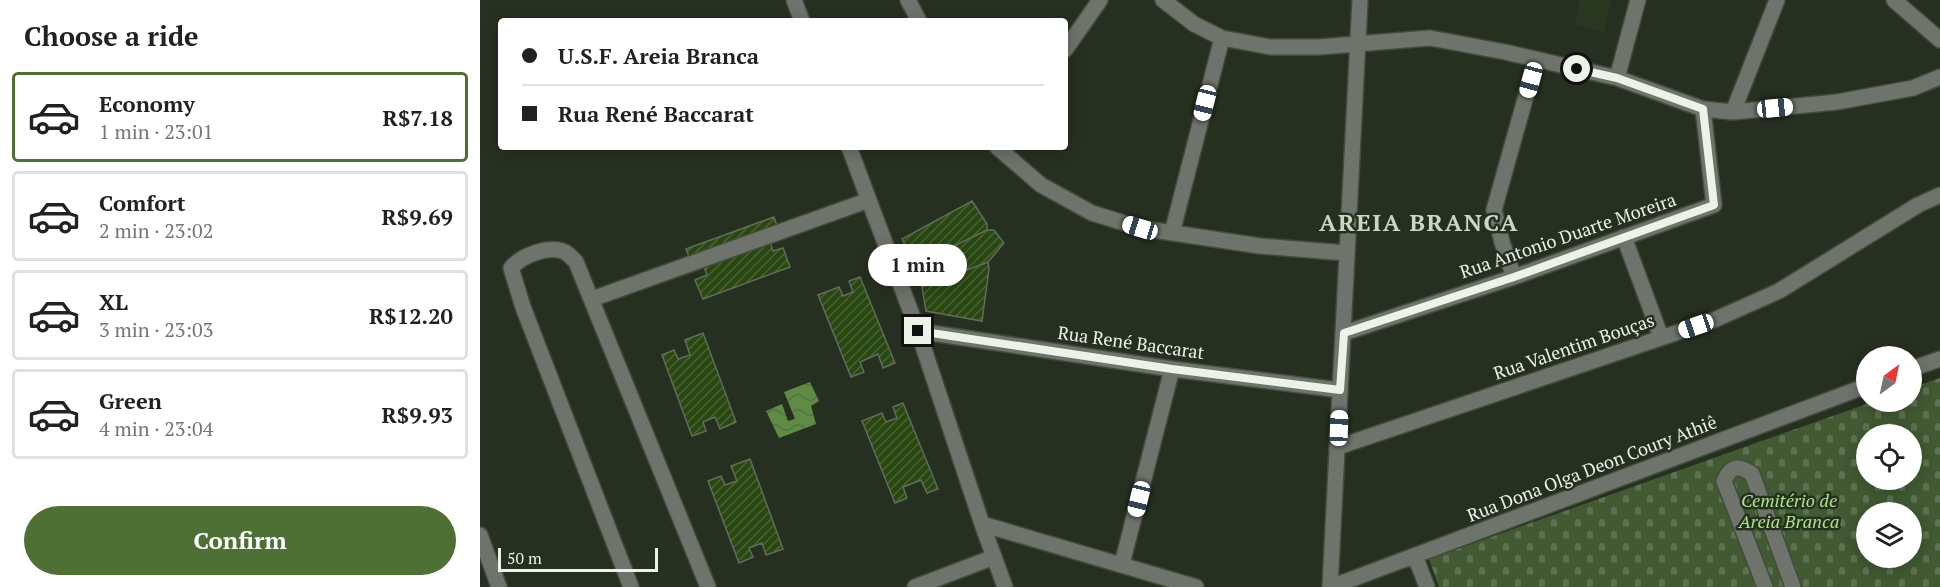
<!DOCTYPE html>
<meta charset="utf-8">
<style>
body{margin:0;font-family:"PT Serif",serif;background:#f2f2f2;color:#222;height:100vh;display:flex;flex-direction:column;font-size:22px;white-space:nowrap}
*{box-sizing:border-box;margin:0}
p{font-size:20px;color:#767676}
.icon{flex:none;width:33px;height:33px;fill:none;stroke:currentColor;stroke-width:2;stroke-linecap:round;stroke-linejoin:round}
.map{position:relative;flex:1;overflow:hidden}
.panel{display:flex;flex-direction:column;background:#fff;width:480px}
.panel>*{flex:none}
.guide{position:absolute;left:18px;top:18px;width:570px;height:132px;border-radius:6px;box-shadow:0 3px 15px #0003;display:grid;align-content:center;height:132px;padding:0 24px;background:#fff}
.needle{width:39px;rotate:33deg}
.controls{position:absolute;left:1376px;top:346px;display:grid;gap:12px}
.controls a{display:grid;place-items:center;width:66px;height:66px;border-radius:50%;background:#fff;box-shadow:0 3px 15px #0003;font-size:30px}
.scale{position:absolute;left:18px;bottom:15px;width:160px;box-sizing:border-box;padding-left:6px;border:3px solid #ecf2e8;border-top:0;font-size:16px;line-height:21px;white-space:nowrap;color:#ecf2e8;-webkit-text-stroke:4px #263020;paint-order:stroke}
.end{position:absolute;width:27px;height:27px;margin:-14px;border:8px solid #ecf2e8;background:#111;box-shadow:0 0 0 3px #111}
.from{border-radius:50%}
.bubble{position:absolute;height:42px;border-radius:21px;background:#fff;box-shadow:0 3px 15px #0003;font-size:20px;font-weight:800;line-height:42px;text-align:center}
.car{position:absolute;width:18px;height:36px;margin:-18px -9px;border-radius:8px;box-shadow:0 0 4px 2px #0007;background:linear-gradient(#fff 24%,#345 0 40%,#fff 0 76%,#345 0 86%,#fff 0)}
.guide b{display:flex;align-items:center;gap:21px;height:57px;font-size:22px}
.guide b+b{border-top:2px solid #e0e0e0}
.guide i{width:15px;height:15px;background:#222}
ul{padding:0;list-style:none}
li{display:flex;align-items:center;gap:18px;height:90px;margin:0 12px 9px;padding:0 12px;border:3px solid #e0e0e0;border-radius:6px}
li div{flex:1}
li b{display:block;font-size:22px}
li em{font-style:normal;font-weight:800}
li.active{border-color:#4e7035}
li>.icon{width:54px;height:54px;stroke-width:1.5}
h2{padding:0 24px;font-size:27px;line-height:72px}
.button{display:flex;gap:12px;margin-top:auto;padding:12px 24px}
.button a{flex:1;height:69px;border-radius:36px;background:#4e7035;color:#fff;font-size:24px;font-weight:800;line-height:69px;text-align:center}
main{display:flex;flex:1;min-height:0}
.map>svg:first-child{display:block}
.built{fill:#2a3822}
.cemetery{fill:url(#cemetery-stones);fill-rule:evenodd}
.water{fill:url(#water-waves)}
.building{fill:url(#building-hatch);stroke:#616c5b;stroke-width:1.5}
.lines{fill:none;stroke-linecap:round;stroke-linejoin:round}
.minor-casing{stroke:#424b3c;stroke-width:18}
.minor{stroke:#6e736b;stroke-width:15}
.route{stroke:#ecf2e8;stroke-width:8}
.labels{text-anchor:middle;stroke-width:5;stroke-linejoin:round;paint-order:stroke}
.street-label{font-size:18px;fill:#ecf2e8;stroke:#263020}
.park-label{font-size:18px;font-style:italic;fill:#abe785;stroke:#263020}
.district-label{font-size:24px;font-weight:bold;letter-spacing:1.5px;fill:#cad7c3;stroke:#263020}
</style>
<main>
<section class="panel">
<h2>Choose a ride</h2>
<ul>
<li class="active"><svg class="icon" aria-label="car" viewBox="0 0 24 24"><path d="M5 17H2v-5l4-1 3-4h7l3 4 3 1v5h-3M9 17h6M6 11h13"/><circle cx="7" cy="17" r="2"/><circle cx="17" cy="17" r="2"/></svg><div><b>Economy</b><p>1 min · 23:01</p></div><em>R$7.18</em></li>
<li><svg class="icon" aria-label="car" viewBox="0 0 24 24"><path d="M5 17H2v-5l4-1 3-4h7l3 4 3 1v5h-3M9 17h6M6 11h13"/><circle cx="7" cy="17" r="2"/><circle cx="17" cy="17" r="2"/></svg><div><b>Comfort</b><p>2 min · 23:02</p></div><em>R$9.69</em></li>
<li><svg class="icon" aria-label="car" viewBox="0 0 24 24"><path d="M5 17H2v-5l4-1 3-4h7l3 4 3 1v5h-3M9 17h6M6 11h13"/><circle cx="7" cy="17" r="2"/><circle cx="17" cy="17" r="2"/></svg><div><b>XL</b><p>3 min · 23:03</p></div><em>R$12.20</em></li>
<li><svg class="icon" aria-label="car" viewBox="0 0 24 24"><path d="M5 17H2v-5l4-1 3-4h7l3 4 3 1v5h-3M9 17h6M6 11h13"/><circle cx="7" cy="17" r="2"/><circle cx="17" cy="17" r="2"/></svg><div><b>Green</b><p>4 min · 23:04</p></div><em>R$9.93</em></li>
</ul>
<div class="button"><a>Confirm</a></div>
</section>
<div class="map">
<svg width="1460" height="587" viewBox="0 0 1460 587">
<defs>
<pattern id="cemetery-stones" width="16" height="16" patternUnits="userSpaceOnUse" patternTransform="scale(1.5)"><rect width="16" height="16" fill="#415a32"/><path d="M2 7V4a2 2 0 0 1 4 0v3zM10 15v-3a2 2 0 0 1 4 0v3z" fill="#5d7250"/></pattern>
<pattern id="water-waves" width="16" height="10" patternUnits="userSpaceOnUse" patternTransform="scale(1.5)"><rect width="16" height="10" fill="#608b44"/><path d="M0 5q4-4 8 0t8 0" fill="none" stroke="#567145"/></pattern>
<pattern id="building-hatch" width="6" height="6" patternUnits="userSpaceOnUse" patternTransform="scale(1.5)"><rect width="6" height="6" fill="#294811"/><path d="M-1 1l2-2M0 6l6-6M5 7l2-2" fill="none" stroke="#486334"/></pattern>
</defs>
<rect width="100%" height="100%" fill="#263020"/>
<path class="built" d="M1099 0H1131L1124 32 1096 24Z"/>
<path class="cemetery" d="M1460 378V587H959L949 559 1392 402H1431V388ZM1386 435H1431V480H1386ZM1386 513H1431V558H1386Z"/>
<path class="water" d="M330 382 339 401 331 406 336 424 299 438 286 411 302 404 308 421 315 419 304 392Z"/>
<path class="building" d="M492 201 507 224V230L435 265 422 239Z
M294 217 298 229 287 233 293 251 303 248 310 267 223 299 215 280 227 275 223 264 213 267 206 249Z
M507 230H514L524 243 508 262 442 287 435 265Z
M508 262 509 269 502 321 446 311 442 287Z
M380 277 415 363 403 368 398 354 380 362 384 372 371 377 338 295 359 287 363 296 373 292 369 281Z
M223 333 256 422 240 429 235 417 223 422 226 431 212 436 182 355 194 350 198 359 210 355 205 340Z
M423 403 458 489 447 493 441 480 423 487 427 498 415 503 382 421 402 413 406 422 417 418 413 407Z
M270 459 303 549 286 555 282 543 269 548 273 557 259 563 228 481 241 476 245 485 257 481 251 466Z"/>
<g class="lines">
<g class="minor-casing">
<path id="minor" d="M314 0 322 21
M428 0 439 21
M683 0 714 24 742 38 790 47H839L950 38 1025 52 1137 78 1223 109 1253 112 1357 102 1433 88 1460 77
M1414 0 1460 40
M585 50 620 0
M1137 78 1158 0
M1253 112 1297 0
M369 147 438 331 502 524 525 587
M517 147 561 185 612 213 660 228 780 246 866 253
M692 233 742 38
M1144 237 1181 337
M1034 277 1022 242 1014 210 1056 60
M112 299 389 200
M438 331 692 369 860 390
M864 333 1034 277 1234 205 1223 109
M1431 369 1460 359
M858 447 1234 320 1299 291 1438 205 1460 195
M502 524 716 587
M0 535 19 587
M935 556 947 587
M642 564 692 369
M151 587 43 307 31 268C42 255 69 245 85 252 89 254 93 259 96 262L228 587
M435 587 514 557
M850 587 880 0
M851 587 1386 386
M1285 587 1244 481C1251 465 1259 465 1272 474L1313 587"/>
</g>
<use href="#minor" class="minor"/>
</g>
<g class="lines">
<path class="route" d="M438 331 692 369 860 390 864 333 1034 277 1234 205 1223 109 1137 78 1097 69"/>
</g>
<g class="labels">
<g class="street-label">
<text transform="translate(1088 236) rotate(-19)" y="6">Rua Antonio Duarte Moreira</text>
<text transform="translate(651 343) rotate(8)" y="6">Rua René Baccarat</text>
<text transform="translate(1094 347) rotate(-19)" y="6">Rua Valentim Bouças</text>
<text transform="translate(1112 469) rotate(-21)" y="6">Rua Dona Olga Deon Coury Athiê</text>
</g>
<g class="park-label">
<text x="1309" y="507">Cemitério de<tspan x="1309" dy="21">Areia Branca</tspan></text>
</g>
<g class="district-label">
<text x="939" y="231">AREIA BRANCA</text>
</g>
</g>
</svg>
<div class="controls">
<a><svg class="needle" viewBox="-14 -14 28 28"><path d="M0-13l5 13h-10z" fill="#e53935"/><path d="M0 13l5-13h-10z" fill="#767676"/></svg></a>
<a><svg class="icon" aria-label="locate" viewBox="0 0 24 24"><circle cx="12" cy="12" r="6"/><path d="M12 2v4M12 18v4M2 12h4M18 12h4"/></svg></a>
<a><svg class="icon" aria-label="layers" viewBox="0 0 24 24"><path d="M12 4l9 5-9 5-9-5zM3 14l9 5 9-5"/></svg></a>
</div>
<div class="scale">50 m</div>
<i class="end from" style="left:1097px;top:69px"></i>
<i class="end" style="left:438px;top:331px"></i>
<div class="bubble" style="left:388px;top:244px;width:99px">1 min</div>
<i class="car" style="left:1051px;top:80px;rotate:195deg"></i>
<i class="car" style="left:725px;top:103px;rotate:194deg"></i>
<i class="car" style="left:1295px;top:108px;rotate:84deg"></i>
<i class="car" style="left:660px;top:228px;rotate:287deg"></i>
<i class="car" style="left:1216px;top:326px;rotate:251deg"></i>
<i class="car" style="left:859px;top:428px;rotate:2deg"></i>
<i class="car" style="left:659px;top:499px;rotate:194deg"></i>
<div class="guide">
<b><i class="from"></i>U.S.F. Areia Branca</b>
<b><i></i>Rua René Baccarat</b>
</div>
</div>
</main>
